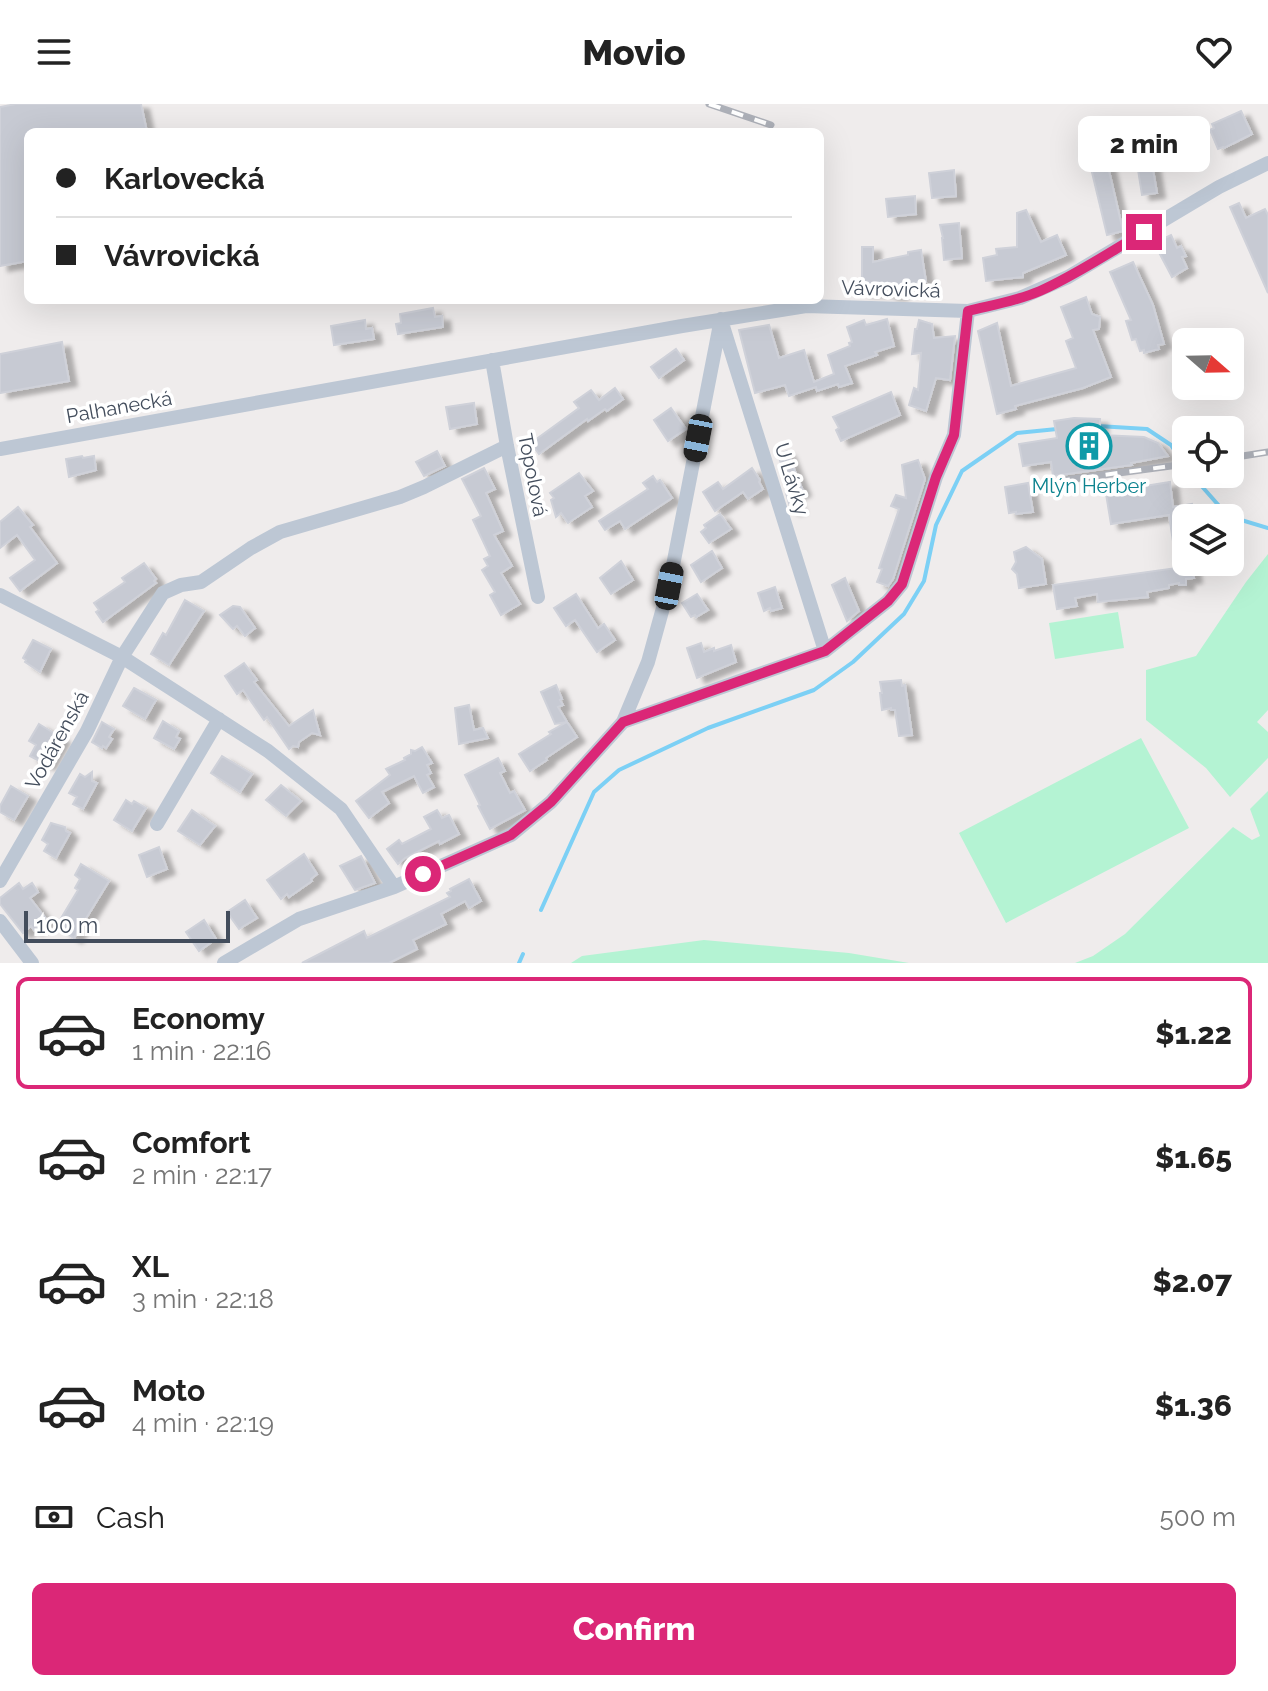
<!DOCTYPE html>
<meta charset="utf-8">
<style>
body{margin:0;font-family:Raleway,sans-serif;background:#f2f2f2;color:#222;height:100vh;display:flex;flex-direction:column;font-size:30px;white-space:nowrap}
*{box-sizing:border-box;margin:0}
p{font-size:26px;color:#767676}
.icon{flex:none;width:44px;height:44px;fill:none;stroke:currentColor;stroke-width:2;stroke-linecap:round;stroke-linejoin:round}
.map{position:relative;height:859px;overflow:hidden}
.sheet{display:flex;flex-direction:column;background:#fff;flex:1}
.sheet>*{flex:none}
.guide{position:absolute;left:24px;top:24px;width:800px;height:176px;border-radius:12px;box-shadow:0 8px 32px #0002;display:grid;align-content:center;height:176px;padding:0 32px;background:#fff}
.needle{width:52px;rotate:110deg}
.controls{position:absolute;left:1172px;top:224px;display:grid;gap:16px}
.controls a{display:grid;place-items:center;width:72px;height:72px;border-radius:12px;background:#fff;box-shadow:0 8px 32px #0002;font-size:40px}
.scale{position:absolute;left:24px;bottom:20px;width:206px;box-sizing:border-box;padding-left:8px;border:4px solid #434d5c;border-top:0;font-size:22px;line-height:28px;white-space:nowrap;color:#434d5c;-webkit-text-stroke:6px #fff;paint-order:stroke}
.end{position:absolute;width:36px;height:36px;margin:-18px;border:10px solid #db2777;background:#fff;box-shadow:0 0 0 4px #fff}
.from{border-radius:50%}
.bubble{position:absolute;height:56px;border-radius:12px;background:#fff;box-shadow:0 8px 32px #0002;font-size:26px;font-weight:800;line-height:56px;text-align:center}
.car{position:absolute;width:24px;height:48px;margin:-24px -12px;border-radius:10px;box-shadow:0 0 6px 2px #0007;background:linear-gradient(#222 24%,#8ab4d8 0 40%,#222 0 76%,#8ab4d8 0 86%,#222 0)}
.guide b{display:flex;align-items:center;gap:28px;height:76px;font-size:30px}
.guide b+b{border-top:2px solid #e0e0e0}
.guide i{width:20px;height:20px;background:#222}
ul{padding:14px 0 0;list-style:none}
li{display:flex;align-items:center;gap:24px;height:112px;margin:0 16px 12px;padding:0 16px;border:4px solid transparent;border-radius:12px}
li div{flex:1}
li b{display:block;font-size:30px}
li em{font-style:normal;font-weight:800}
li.on{border-color:#db2777}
li>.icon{width:72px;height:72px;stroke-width:1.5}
.pay{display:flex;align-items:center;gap:20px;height:88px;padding:0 32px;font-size:30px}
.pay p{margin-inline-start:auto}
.primary-button{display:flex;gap:16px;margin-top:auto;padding:16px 32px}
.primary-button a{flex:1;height:92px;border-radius:12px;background:#db2777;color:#fff;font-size:32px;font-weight:800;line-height:92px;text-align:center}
header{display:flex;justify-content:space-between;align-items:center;height:104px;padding:0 32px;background:#fff;font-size:36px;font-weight:800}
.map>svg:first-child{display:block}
.green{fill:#b4f3d3}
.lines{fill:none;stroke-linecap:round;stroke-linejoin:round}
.stream{stroke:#7cd0f5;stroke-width:4}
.building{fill:#c7cad3;stroke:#cfd1d9;stroke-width:2;filter:url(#shadow)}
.minor{stroke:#bdc7d4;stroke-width:14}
.rail-casing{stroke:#adb0b8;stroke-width:7}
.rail{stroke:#fff;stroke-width:4;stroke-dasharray:12;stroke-linecap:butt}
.route{stroke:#db2777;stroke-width:10}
.labels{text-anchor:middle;stroke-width:7;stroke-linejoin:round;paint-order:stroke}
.street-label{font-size:20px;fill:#434d5c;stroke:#fff}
.culture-label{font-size:20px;fill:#0d838f;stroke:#fff}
</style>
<header><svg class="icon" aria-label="menu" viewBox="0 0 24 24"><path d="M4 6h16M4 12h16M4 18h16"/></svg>Movio<svg class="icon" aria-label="heart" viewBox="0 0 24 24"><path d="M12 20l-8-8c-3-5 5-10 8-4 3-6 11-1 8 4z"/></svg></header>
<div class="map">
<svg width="1268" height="859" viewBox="0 0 1268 859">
<defs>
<filter id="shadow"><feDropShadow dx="8" dy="5" stdDeviation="2" flood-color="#0004"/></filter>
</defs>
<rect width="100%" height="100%" fill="#efecec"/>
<path class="green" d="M1268 450V606L1257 618 1268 628V654L1230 693 1206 664 1146 616V566L1196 552 1246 478Z
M1118 508 1124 544 1055 555 1049 519Z
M1141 634 1189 724 1006 819 959 729Z
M1268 687V859H1075L1093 852 1125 830 1233 723 1252 736 1260 732 1250 705Z
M704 836 849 849 909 859H571L582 852Z"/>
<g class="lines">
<path class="stream" d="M1098 322 1147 325 1171 341 1186 364
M1191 370 1228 412 1268 424
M541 806 594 688 619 666 708 624 814 586 853 558 904 510 924 477 936 421 962 367 1017 329 1057 325
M519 859 523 850"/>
</g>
<path class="building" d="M16 0H141L147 28H28V157L0 162V3Z
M1241 7 1252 30 1224 44 1223 43 1218 45 1210 26 1214 24 1212 20Z
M1147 31 1157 89 1142 91 1136 53 1107 58 1123 127 1107 131 1090 60 1100 58 1096 38Z
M954 66 956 92 932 94 929 69Z
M915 92 916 110 888 113 886 95Z
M1239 99 1246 114 1265 105 1268 111V189L1230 103Z
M1026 106 1041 138 1057 131 1066 151 1023 169V173L986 177 983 154 997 151 996 145 1017 143V109Z
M959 119 962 154 944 156 942 134H943L940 121Z
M1171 131 1177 144 1181 142 1186 152 1182 153 1187 164 1172 173 1154 139Z
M862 143H873V158L908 151V148L921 146 926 178 898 182 900 191H889V188H862Z
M1133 158 1153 201 1164 240 1158 241 1159 245 1144 249V246L1140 247 1136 235 1132 236 1126 217 1131 216 1110 168Z
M1086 193 1092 210 1100 213 1099 225 1093 226 1111 273 1083 284 1015 302 1016 305 997 310 978 227 997 219 1011 282 1076 264 1066 237 1073 234 1061 203Z
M433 204 435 213 442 212 443 223 398 230 396 220 401 219 400 210Z
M887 215 894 242 875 248 877 251 845 262 852 279 839 283 838 280 817 287 816 283 789 292 785 281 755 289 739 226 769 221 779 254 804 246 814 278 834 270 828 251 850 242 849 239 852 238 847 223 864 216 866 221Z
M365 216 366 225 372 224 374 235 334 241 331 222Z
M919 216 932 220 934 234 955 232 950 276 936 274 926 307 909 301 914 284 918 286 921 249 912 250 915 225H917Z
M62 238 69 277 0 289V250Z
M676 245 684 256 659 274 651 263Z
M615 284 623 295 607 307 605 305 588 317 587 315 539 350 531 339 579 304 574 298 591 286 599 296Z
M891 288 900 311 841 337 836 326 839 324 833 313Z
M474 299 477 320 450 325 446 303Z
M671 304 686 325 668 337 654 316Z
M1074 314 1100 315V331L1144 333 1158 339 1168 352 1131 359 1132 361 1053 372 1051 358 1023 362 1019 340 1057 334 1054 317Z
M437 347 445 362 424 372 416 358Z
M787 347 803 387 793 391 798 404 791 406 786 389 791 387 778 351Z
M82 352 83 354 94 352 96 366 69 373 66 355Z
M918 356 925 375 893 475 888 482 877 478 882 465 879 464 899 405 891 402 896 391 906 394 902 361Z
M484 364 495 385 486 389 503 427 494 431 512 462 501 469 520 500 501 511 490 491 495 488 482 466 488 462 484 455 490 452 473 416 481 412 462 375Z
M752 364 760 376 759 378 763 385 748 395 743 388 715 407 703 388 718 378 723 385Z
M579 369 593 387 585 392 592 403 568 419 561 409 556 413 551 396 554 394 550 389Z
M653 372 657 378 660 376 672 394 625 425 620 417 605 426 599 417 648 385 643 379Z
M1170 378 1173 403 1192 400 1194 414H1186V462L1192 461 1194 474 1186 475V481H1179V479L1169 481V484L1147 488 1148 493 1098 498 1097 490 1075 494 1077 502 1057 505 1053 481 1177 464 1169 411 1111 420 1106 390 1133 387 1132 384Z
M1028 379 1033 408 1016 410V408L1009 409 1005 383Z
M18 403 33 421 30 423 57 459 20 487 10 474 35 456 17 431 0 444V418Z
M720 410 731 425 709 439 701 428 706 424 704 421Z
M1026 443 1042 455 1046 480 1019 484 1017 470 1012 465 1016 458 1014 448Z
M712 447 722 464 701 478 691 461Z
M621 457 633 476 611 490 600 474Z
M144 459 156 475 154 477 156 479 103 518 96 508 99 506 94 499 125 478 122 474Z
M845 474 859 507 847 517 832 481Z
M775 483 782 504 771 507 770 504 764 507 758 489Z
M576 490 598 524 604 520 615 536 597 548 575 516 566 522 554 504Z
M697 490 708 506 696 513 695 511 691 513 682 499Z
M185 496 204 507 169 561 151 550 163 529 166 531Z
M233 502 240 503 255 524 245 532 237 522 233 525 220 511Z
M33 536 51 545 40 568 25 558 26 556 23 554Z
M701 539 704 548 714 544V547L731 541 736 558 697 574 687 544Z
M244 559 257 576 254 578 289 622 313 606 320 631 312 629 299 638 298 643 293 642 289 645 267 613 264 616 243 586 237 590 225 572Z
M901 576 902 582 905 581 912 631 899 632 895 606H891V604L882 606 880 589H882L880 578Z
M556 581 562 595 560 596 563 601 558 603 567 618 555 620 541 588Z
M134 584 156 596 145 615 123 602Z
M469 601 474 626 483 624 488 634 459 640 455 604Z
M163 617 179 627 176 633 180 635 174 645 154 634Z
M102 618 114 625 109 633 112 635 106 644 103 642 102 644 92 638Z
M567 618 577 633 546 654 547 656 530 667 519 650 551 630 549 628Z
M39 620 62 634 47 661 30 652 36 641 29 637Z
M422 643 432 659 427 661 431 669 427 671 434 683 423 689 414 672 382 688 389 699 369 714 356 697 390 671 386 665 405 656 404 654 411 650V646L415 647Z
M222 652 252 670 240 688 211 669Z
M498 654 505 667 500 669 510 689 514 687 525 706 490 725 478 702 480 701 465 671Z
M92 668V677L97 679 83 705 73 700 77 693 69 689 80 670 85 673Z
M281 681 301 697 286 712 266 696Z
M11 682 28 692 14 716 0 708V702Z
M126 696 132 700 134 697 146 704 132 727 114 716Z
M192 706 215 722 200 741 178 727Z
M437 706 442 714 449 711 459 730 440 740 439 737 405 754 398 760 387 745 399 736 402 740 431 725 424 713Z
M51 719 65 723 66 727 70 729 56 754 44 747 48 740 42 736Z
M159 743 167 765 147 773 139 751Z
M304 750 317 770 311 775 312 777 289 793 287 790 281 795 267 776Z
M361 752 375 779 355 786 340 762Z
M81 760 109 777 74 834 63 827 64 825 57 821 78 786 75 784 80 775 75 771Z
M469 775 481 797 469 804 465 797 441 810 446 820 413 836 417 845 389 859H302L364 827 367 834 450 793 447 789 451 787 450 785Z
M19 779 23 785 32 779 38 788 30 794 47 816 34 826 31 822 23 829 0 800V794Z
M245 796 257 814 239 825 227 808Z
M204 816 216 835 199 847 186 828Z"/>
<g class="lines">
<path class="minor" d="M722 219 825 547
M492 256 507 342 538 493
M0 345 682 222 806 202 968 207 1020 194 1068 173 1219 83 1268 59
M0 491 122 553 268 647 341 705 394 783
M623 618 825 547 888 497 902 480 936 373 954 331 968 207
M157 720 219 615
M0 777 87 627 122 553 163 489 181 481 201 478 251 444 280 428 400 393 424 383 507 342
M0 817 32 859
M224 859 299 815 394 783 511 731 551 698 623 618 648 558 669 482 721 215"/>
<g class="rail-casing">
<path id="rail" d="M709 0 771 21
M1230 354 1268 348
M1058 377 1186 360"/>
</g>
<use href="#rail" class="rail"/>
</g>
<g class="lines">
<path class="route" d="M423 770 511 731 551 698 623 618 825 547 888 497 902 480 936 373 954 331 968 207C992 201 1017 197 1040 187 1076 171 1110 148 1144 128"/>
</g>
<defs>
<g id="building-ring" transform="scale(2.3)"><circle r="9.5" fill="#fff" stroke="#0f9aa8" stroke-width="1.5"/><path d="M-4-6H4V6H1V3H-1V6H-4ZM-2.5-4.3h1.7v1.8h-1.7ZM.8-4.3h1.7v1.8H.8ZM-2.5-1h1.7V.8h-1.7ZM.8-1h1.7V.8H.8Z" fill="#0f9aa8"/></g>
</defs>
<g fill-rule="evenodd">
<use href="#building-ring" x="1089" y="342"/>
</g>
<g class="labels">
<g class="street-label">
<text transform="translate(891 185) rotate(2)" y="7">Vávrovická</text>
<text transform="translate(119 303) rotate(-10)" y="7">Palhanecká</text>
<text transform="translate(533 371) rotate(79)" y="7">Topolová</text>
<text transform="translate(792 375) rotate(73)" y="7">U Lávky</text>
<text transform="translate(57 636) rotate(-61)" y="7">Vodárenská</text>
</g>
<g class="culture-label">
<text x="1089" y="389">Mlýn Herber</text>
</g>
</g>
</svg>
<div class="controls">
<a><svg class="needle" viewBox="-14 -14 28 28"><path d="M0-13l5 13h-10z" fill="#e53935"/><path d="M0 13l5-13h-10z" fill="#767676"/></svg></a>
<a><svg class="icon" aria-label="locate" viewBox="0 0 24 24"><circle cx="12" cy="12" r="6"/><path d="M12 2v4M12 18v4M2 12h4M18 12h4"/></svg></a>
<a><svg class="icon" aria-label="layers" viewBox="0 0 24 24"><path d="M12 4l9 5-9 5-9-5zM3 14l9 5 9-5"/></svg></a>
</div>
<div class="scale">100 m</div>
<i class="end from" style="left:423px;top:770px"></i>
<i class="end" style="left:1144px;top:128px"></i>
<div class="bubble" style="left:1078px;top:12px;width:132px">2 min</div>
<i class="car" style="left:698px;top:334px;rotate:191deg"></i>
<i class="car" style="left:669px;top:482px;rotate:11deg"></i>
<div class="guide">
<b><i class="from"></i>Karlovecká</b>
<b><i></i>Vávrovická</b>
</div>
</div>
<section class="sheet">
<ul>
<li class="on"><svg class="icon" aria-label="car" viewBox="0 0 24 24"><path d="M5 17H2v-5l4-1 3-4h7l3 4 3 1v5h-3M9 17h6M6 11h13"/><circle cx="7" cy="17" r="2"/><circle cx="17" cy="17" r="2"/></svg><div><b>Economy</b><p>1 min · 22:16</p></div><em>$1.22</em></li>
<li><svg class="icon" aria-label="car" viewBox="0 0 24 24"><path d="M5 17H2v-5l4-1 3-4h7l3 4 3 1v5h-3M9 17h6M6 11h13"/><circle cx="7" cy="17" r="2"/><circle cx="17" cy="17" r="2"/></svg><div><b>Comfort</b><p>2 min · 22:17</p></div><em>$1.65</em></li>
<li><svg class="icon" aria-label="car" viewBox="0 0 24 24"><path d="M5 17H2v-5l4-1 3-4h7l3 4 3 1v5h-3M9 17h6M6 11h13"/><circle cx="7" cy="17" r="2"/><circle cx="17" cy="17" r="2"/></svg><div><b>XL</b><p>3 min · 22:18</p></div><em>$2.07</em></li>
<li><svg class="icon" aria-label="car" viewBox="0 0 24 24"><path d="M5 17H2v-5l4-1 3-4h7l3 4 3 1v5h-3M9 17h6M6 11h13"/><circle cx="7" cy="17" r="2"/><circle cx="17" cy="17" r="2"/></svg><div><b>Moto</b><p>4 min · 22:19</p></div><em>$1.36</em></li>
</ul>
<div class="pay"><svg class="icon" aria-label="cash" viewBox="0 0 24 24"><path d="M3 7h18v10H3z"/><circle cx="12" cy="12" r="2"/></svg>Cash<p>500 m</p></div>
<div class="primary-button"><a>Confirm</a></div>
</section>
